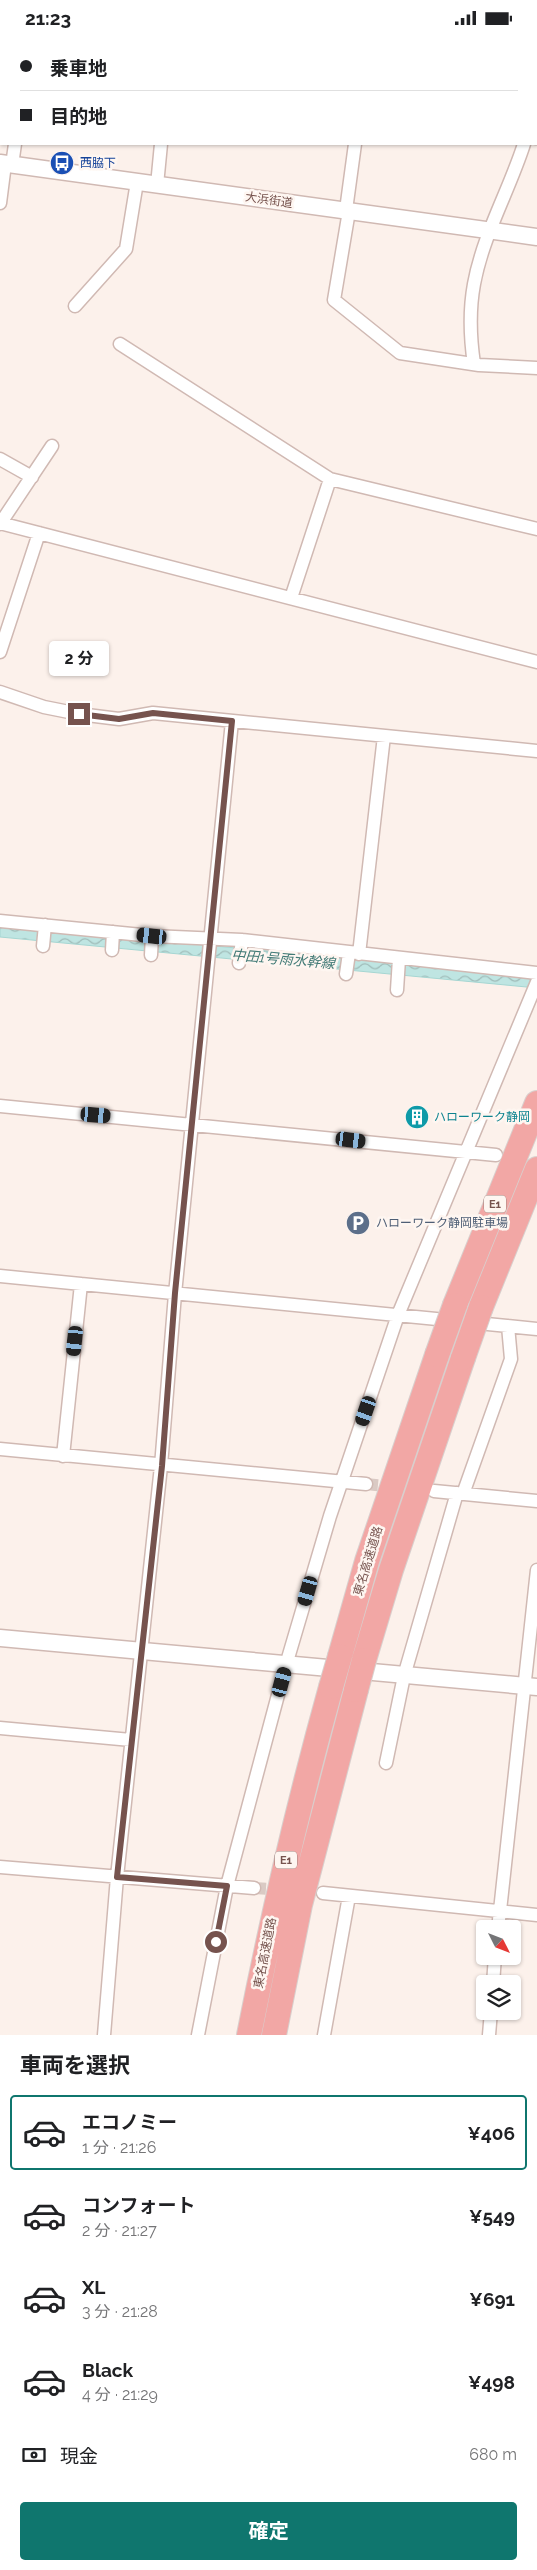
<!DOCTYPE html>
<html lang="ja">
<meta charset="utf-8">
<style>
body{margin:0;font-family:Raleway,"Noto Sans JP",sans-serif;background:#f2f2f2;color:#202124;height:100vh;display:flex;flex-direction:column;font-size:19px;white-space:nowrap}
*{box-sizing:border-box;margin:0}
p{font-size:16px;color:#757577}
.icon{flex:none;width:28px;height:28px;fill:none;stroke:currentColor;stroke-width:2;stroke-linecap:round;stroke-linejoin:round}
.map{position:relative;height:2000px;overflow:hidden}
.panel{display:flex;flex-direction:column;background:#fff;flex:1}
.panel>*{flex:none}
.banner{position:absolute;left:0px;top:0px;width:538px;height:110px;box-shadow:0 1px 4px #0004;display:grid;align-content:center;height:110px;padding:0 20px;background:#fff}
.needle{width:32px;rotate:132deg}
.fabs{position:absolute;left:476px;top:1885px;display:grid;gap:10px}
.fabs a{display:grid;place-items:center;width:45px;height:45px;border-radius:5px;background:#fff;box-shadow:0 1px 4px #0004;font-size:25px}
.end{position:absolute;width:22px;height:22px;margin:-11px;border:6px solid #76534e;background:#fff;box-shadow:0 0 0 2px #fff}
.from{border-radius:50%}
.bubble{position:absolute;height:35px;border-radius:5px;background:#fff;box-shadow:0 1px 4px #0004;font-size:16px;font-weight:700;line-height:35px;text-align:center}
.car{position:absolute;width:15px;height:30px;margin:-15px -8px;border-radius:6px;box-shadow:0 0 4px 1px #0007;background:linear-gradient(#222 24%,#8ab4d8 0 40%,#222 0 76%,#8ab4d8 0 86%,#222 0)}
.banner b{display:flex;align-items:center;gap:18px;height:48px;font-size:19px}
.banner b+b{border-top:1px solid #e0e0e0}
.banner i{width:12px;height:12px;background:#202124}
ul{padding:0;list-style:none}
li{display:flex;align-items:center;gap:15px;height:75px;margin:0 10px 8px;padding:0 10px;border:2px solid transparent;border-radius:5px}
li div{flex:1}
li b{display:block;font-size:19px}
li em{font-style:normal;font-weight:700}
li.current{border-color:#0f766e}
li>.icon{width:45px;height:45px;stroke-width:1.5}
h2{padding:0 20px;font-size:22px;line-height:60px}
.pay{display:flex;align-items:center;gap:12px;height:55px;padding:0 20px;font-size:19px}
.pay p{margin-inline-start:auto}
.cta{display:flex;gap:10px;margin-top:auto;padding:10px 20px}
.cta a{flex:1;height:58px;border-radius:5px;background:#0f766e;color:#fff;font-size:20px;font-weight:700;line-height:58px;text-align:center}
.status{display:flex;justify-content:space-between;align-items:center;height:35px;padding:0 25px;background:#fff;direction:ltr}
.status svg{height:14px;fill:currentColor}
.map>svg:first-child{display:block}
.water{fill:url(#water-waves);stroke:#a6d6d2}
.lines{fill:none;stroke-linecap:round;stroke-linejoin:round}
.minor-tunnel{stroke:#dacac4;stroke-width:12;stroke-dasharray:12 6;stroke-linecap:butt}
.minor-casing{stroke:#d0b9b3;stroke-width:15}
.tertiary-casing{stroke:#d0b9b3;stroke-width:19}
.motorway-casing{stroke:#d9cfcd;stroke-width:26}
.minor{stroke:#fff;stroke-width:12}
.tertiary{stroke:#fff;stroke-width:16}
.motorway{stroke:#f2a7a5;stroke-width:24}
.motorway-bridge-casing{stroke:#d9cfcd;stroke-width:26;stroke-linecap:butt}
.motorway-bridge{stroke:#f2a7a5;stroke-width:24}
.route{stroke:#76534e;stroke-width:6}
.labels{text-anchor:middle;stroke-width:5;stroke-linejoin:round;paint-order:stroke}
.shield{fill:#fef6f1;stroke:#9f847f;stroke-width:1}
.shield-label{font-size:11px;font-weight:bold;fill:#76534e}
.transit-label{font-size:12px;fill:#164399;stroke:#fef6f1;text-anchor:start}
.street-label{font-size:12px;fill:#76534e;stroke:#fef6f1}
.culture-label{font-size:12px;fill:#0d838f;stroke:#fef6f1;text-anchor:start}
.service-label{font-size:12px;fill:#4e5e75;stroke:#fef6f1;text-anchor:start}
.water-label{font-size:14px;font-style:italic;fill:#427a76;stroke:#fef6f1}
</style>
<div class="status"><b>21:23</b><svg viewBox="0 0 49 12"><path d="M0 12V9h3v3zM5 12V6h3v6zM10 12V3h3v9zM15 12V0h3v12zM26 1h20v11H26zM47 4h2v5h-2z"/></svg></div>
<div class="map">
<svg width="537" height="2000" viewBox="0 0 537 2000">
<defs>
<pattern id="water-waves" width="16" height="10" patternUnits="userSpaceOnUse" patternTransform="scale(1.25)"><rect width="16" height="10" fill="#bfe5e2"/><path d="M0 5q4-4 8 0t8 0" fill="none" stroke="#a0bcb9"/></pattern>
</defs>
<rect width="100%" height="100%" fill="#fcf1eb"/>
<path class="water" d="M0 891 537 941V953L0 902Z"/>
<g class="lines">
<path class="minor-tunnel" d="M366 1449 397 1452
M254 1853 283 1855"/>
<g class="minor-casing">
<path id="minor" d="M32 1V0
M482 1V0
M536 103H537
M12 130 15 109
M157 150 161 109
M0 168 5 129
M346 175 355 109
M349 176 334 265 400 318 479 330 537 333
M75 271 126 214 137 147
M120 309 330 444 537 494
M474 329C470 302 469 276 474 249 483 200 509 156 524 109
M0 424 32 442
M0 488 537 627
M0 489 52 411
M291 563 330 444
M0 617 39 498
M0 657 44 672 79 679 119 684 153 678 537 716
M0 886 152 901 242 905 537 938
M43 911 45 890
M112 915 113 897
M359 919 384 701
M151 920 152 901
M239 928 242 905
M346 939 349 918
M397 955 399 924
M0 1071 496 1120
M0 1241 537 1294
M0 1414 366 1449
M63 1421 81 1249
M434 1456 537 1466
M463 1459 511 1324 508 1291
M0 1693 131 1705
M386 1728 404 1641 457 1458
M0 1832 254 1853
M323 1858 537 1880
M498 1894 537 1535
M493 1949 495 1921
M104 2000 117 1842 161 1431 175 1259 232 686
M198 2000 227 1851 286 1630 330 1481 398 1280 537 947
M324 2000 349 1861
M489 2000 491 1976"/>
</g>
<g class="tertiary-casing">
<path id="tertiary" d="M0 128 537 202
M0 1603 537 1652"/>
</g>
<g class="motorway-casing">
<path id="motorway" d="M455 1270 537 1068
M481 1272 537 1134
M340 1621 367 1526 437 1320
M364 1625 391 1535 463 1323
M249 2000C272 1883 299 1767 331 1652
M274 2000 300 1870 356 1655"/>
</g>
<use href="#minor" class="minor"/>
<use href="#tertiary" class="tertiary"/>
<use href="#motorway" class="motorway"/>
<g class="motorway-bridge-casing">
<path id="motorway-bridge" d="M437 1320 455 1270
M463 1323 481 1272
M331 1652 340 1621
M356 1655 364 1625"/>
</g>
<use href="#motorway-bridge" class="motorway-bridge"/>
</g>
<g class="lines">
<path class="route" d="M79 679 119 684 153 678 232 686 175 1258 162 1431 117 1842 227 1851 216 1907"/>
</g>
<defs>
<g id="bus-disc" transform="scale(1.25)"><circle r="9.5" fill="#1a4fb4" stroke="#fef6f1"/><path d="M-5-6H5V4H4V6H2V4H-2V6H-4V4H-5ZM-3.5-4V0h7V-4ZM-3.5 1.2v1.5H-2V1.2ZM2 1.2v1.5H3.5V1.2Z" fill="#fff"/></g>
<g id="building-disc" transform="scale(1.25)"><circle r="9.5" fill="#0f9aa8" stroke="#fef6f1"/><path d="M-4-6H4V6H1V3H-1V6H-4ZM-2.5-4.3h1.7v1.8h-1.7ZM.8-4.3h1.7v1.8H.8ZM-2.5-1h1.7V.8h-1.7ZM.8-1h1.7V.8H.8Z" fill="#fff"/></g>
<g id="parking-disc" transform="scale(1.25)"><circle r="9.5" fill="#5c6f8a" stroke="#fef6f1"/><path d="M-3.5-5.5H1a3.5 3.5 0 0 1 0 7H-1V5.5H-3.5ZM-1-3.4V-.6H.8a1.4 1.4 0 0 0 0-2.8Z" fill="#fff"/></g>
</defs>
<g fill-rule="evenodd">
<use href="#bus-disc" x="62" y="128"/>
<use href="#building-disc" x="417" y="1082"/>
<use href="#parking-disc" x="358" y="1188"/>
</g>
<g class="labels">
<g class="shield">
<rect x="484" y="1160.5" width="22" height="17" rx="4"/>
<rect x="275" y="1816.5" width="22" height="17" rx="4"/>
</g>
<g class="shield-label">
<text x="495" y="1173">E1</text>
<text x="286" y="1829">E1</text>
</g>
<g class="transit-label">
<text x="80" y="132">西脇下</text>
</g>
<g class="street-label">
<text transform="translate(269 165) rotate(8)" y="4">大浜街道</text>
<text transform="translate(368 1526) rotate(-73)" y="4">東名高速道路</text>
<text transform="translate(265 1918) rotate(-79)" y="4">東名高速道路</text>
</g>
<g class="culture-label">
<text x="434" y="1086">ハローワーク静岡</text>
</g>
<g class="service-label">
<text x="376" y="1192">ハローワーク静岡駐車場</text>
</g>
<g class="water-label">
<text transform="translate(283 924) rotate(5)" y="5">中田1号雨水幹線</text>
</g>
</g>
</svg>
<div class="fabs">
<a><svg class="needle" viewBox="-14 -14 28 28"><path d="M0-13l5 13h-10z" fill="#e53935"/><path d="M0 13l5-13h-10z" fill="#757577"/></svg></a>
<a><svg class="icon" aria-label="layers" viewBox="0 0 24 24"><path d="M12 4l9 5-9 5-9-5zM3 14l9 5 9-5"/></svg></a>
</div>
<i class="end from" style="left:216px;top:1907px"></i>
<i class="end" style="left:79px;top:679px"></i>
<div class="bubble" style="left:49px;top:606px;width:60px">2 分</div>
<i class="car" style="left:152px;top:901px;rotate:276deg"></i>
<i class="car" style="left:96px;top:1080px;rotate:95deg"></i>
<i class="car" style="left:351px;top:1105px;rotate:97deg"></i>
<i class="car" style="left:75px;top:1306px;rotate:186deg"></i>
<i class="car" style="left:366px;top:1376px;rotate:199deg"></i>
<i class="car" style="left:308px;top:1556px;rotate:196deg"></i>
<i class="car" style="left:282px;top:1647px;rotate:15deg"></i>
<div class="banner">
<b><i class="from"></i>乗車地</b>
<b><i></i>目的地</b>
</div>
</div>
<section class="panel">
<h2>車両を選択</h2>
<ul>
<li class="current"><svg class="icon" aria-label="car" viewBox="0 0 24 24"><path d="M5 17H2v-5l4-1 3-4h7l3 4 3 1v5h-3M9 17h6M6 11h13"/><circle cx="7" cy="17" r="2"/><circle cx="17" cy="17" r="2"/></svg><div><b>エコノミー</b><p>1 分 · 21:26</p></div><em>¥406</em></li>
<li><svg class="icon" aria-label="car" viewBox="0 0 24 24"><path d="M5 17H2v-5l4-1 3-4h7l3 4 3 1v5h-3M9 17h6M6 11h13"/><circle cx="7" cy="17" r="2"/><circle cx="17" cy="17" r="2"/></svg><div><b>コンフォート</b><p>2 分 · 21:27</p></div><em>¥549</em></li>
<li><svg class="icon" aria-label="car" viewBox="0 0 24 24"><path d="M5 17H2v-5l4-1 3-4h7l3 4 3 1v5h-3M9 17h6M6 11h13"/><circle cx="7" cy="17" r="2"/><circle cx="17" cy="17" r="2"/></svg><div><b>XL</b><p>3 分 · 21:28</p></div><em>¥691</em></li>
<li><svg class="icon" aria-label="car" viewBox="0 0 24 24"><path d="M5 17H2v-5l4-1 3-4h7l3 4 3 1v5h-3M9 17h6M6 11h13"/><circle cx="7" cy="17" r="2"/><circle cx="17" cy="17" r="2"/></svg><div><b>Black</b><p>4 分 · 21:29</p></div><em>¥498</em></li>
</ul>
<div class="pay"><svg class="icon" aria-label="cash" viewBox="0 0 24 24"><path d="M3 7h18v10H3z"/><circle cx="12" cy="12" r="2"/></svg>現金<p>680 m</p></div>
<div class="cta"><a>確定</a></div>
</section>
